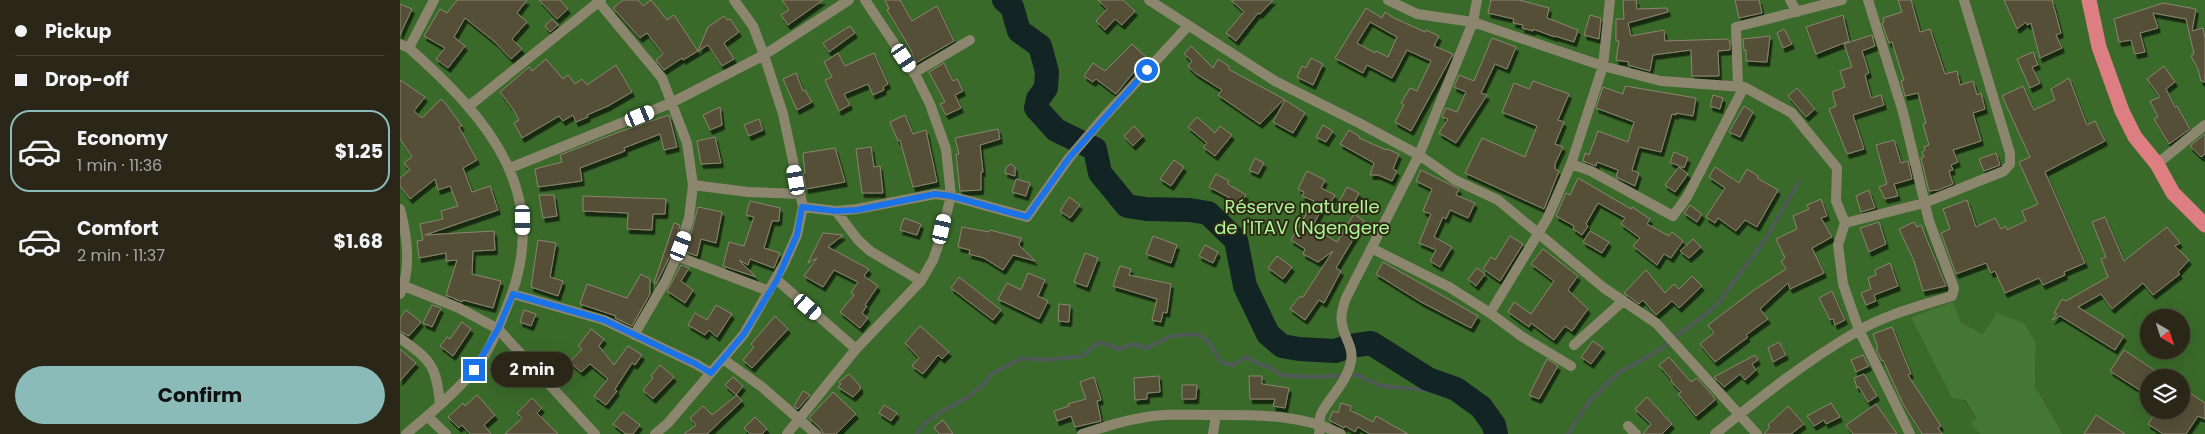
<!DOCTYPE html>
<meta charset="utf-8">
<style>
body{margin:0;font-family:Poppins,sans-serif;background:#332f21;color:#f1f3f6;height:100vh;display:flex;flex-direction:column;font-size:19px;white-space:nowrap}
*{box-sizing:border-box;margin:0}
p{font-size:16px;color:#a6a5a2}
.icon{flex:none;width:28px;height:28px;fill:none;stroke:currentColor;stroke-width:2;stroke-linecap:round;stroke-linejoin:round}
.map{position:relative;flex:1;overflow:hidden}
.side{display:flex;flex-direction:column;background:#2b2718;width:400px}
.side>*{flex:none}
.top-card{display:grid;align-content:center;height:110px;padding:0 15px;background:#2b2718}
.needle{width:32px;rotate:141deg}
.tools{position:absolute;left:1740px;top:309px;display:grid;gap:10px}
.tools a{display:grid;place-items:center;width:50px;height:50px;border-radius:50%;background:#2b2718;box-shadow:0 5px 20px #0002,0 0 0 1px #474437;font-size:25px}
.end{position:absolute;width:22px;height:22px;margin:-11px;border:6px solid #1a73e8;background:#fff;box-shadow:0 0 0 2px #fff}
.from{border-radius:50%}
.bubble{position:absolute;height:35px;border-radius:18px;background:#2b2718;box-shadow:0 5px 20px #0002,0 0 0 1px #474437;font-size:16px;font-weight:700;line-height:35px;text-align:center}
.car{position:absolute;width:15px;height:30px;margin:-15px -8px;border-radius:6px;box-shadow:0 0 4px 1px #0007;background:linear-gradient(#fff 24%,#345 0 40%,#fff 0 76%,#345 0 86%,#fff 0)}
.top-card b{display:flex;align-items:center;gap:18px;height:48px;font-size:19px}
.top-card b+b{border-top:1px solid #474437}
.top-card i{width:12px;height:12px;background:#f1f3f6}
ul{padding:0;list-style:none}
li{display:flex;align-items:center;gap:15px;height:82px;margin:0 10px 8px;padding:0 5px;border:2px solid transparent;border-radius:20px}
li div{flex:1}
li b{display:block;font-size:19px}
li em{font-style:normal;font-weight:700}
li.current{border-color:#8bbbb9}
li>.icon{width:45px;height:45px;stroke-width:1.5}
.button{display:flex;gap:10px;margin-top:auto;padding:10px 15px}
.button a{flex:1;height:58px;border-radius:30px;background:#8bbbb9;color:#111;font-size:20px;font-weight:700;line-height:58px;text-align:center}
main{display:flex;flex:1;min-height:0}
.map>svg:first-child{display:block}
.green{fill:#3a6a2a;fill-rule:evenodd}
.forest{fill:#473}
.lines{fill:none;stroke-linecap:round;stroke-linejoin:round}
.stream{stroke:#4f5a57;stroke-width:4}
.river{stroke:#132425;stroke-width:24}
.building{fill:#544f39;stroke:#8b856e;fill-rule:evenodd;filter:url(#shadow)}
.street{stroke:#8c866f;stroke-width:10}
.highway{stroke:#dc7e82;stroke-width:15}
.route{stroke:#1a73e8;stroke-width:6}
.labels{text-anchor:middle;stroke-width:4;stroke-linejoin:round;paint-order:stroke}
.park-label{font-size:18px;fill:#adf496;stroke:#2f2a16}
</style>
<main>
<section class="side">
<div class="top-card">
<b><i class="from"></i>Pickup</b>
<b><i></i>Drop-off</b>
</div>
<ul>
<li class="current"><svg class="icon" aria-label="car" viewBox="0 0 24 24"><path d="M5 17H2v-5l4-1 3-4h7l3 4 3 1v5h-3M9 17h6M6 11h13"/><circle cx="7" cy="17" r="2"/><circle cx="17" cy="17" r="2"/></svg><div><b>Economy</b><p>1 min · 11:36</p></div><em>$1.25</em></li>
<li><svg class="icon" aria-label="car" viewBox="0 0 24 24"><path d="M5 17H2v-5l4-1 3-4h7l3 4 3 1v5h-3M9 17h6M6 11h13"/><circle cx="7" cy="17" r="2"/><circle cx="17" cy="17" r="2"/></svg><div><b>Comfort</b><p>2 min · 11:37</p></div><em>$1.68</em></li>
</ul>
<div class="button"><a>Confirm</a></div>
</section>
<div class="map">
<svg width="1805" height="434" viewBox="0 0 1805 434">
<defs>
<filter id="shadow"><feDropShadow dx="2.5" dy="4.5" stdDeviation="0" flood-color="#0009"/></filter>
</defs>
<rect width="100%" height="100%" fill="#393420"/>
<path class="green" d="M0 0H1805V434H1663L1635 386 1636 344 1583 334 1561 322 1552 303 1511 317 1576 418 1572 424 1580 434H0ZM1749 318H1781V350H1749ZM1749 378H1781V410H1749Z"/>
<path class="forest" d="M1553 302 1561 322 1583 334 1597 313 1624 323 1636 344 1635 386 1663 434H1580L1571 424 1576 418 1565 400 1552 398 1511 317Z"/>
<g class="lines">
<path class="stream" d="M517 434 523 425 539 413 568 397 585 383 591 374 622 358 644 360 682 356 699 342 719 349 733 344 746 348 771 336 797 334 808 341 821 362 833 365 846 357 861 365 870 367 881 375 913 377 957 375 981 386 1039 391 1055 397 1066 396
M1168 434 1187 404 1217 374 1259 350 1316 306 1367 237 1398 183"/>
<path class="river" d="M604 0 612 7 619 31 640 46 647 72 646 88 638 99 636 108 656 130 695 149 700 173 727 206 746 209 790 210 808 213 836 240 845 286 868 334 882 346 899 349 935 351 950 346 971 343 1028 379 1056 389 1081 407 1094 425 1096 434"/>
</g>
<path class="building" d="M57 0H127L117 13 127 22 112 39 122 49 111 59 95 42 65 18 54 37 65 46 48 68 36 59 45 48 24 36 40 9 47 13Z
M139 0H160L168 9 157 19Z
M223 0H238L243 6 251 0 267 20 274 15 298 51 308 27 324 16 327 20 330 19 339 32 324 43 334 59 322 66 308 45 283 60 282 58 264 70 256 60 263 54 247 33 240 38 213 8Z
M382 0H423L388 25 381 15 389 10Z
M485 0H500L512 21 537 6 554 41 516 63 511 50 487 10 489 9Z
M698 0H723L735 11 722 25 715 19 705 30 696 21 707 9Z
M831 0H873L860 14 858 13 836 41 826 33 844 12Z
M1091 0H1119L1149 8 1147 18 1178 30 1174 42 1155 36V37L1133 29V31L1122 28 1123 25 1113 23 1114 19 1088 13Z
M1223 0H1236L1237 9 1267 8 1268 12 1228 23 1231 36 1264 30 1265 41 1327 39 1330 41V50L1318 51 1319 76H1292L1291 50 1253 55 1250 71 1228 65 1229 62 1216 60 1219 41H1216V19H1224Z
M1335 0H1359L1362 13 1339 18Z
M1498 0H1511L1520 32 1530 29 1545 74 1557 71 1560 85 1573 81 1577 95 1581 93 1585 109 1573 113 1581 141 1553 150 1558 162 1551 165 1553 170 1549 171 1553 184 1538 190 1529 191 1521 158 1524 157 1522 152 1525 150 1524 147 1529 145 1523 124 1526 123 1518 93 1505 96 1501 81 1504 80 1492 42 1489 43 1482 23 1484 22 1483 18 1502 12Z
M1604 0H1652L1661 33 1656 35 1662 48 1640 58 1631 23 1627 25 1626 22 1617 29Z
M1763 3 1796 9 1792 31 1803 28 1805 38V82L1801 81 1798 69 1791 56 1794 54 1786 19 1753 13 1758 28 1740 33 1745 52 1735 54 1731 40 1719 42 1714 19Z
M0 4 12 9 0 35Z
M966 8 982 18 985 12 994 18 1025 32 1026 30 1039 36 1034 46 1053 54 1011 131 995 122 1004 105 1001 103 1010 88 1017 91 1031 61 1007 50 992 78 967 65 963 73 935 58ZM970 22 997 37 988 57 976 51 975 53 957 43Z
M1190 15 1201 18 1199 39 1184 35Z
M1443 15 1449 41 1416 54 1406 27Z
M152 19 158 25 150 32 145 26Z
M450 26 455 33 429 52 423 43Z
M1384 29 1392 44 1383 48 1377 33Z
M1472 35 1475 46 1462 51 1469 73 1465 75 1471 98 1481 95 1484 105 1453 115 1464 149 1447 154 1429 109 1436 106 1432 92 1445 87 1440 71 1452 67 1444 44Z
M1370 36 1367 62 1346 61V50H1344L1343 39Z
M1092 38 1116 47 1107 69 1095 64 1081 93 1087 95 1056 143 1039 133 1048 119 1042 117 1046 108 1057 112 1066 92 1054 87 1059 75 1074 81Z
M732 44 746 57 716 94 696 79 693 82 684 76 693 63 705 71Z
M791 46 813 68 818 59 830 67 828 69 884 99 860 124 818 95 822 90 795 73 788 66 792 61 784 54Z
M1633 52 1638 65 1632 67 1640 83 1630 88 1617 59Z
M438 53 445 66 474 53 488 84 483 87 484 90 473 95 468 84 444 94 450 105 439 111 425 80 432 77 424 62Z
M911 58 923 64 913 85 897 77 902 66 906 68Z
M146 59 163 79 168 75 175 84 182 79 187 85 216 65 232 92 208 106 187 115 188 117 176 122 173 115 163 121 159 116 122 138 114 123 119 120 113 109 100 92 129 67 132 71Z
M544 63 553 81 557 79 563 91 555 95 561 108 546 115 540 104 545 102 529 72Z
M1764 66 1775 82 1766 89 1775 107 1777 106 1790 129 1769 144 1754 119 1758 117 1750 101 1760 97 1747 79Z
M396 73 403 91 405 90 412 102 397 110 383 79Z
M1669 78 1687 125 1695 121 1705 141 1645 172 1685 263 1664 272 1665 275 1643 285 1639 278 1605 293 1595 271 1591 273 1586 263 1556 274 1541 233 1550 229 1543 209 1567 200 1576 227 1595 218 1601 229 1605 226 1607 230 1626 221 1622 211 1638 204 1619 162 1630 157 1602 96 1623 86 1634 110 1655 100 1651 89Z
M0 80 25 97 14 111 22 118 41 99 46 104 62 126 59 127 77 160 63 168 72 192 90 186 98 210 25 235 94 231 95 250 73 251 72 274 101 281 93 308 63 300 62 302 46 295 57 260 46 261V253L19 258 17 241 23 240 20 224 43 219 41 211 58 206 50 186 38 190 35 179 10 199 0 186V178L10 170 4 163 12 157 0 139Z
M1133 81 1169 94 1158 120 1164 122 1155 144 1163 147 1155 164V169L1159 171 1144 209 1065 173 1082 138 1125 157 1137 126 1102 112 1114 83 1129 89Z
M1225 86 1296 98 1293 116 1276 113V115L1272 114 1261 152 1239 147 1232 170 1239 173 1235 186 1216 177 1218 170 1197 162 1196 166 1183 161 1185 153 1189 155 1198 131 1228 142 1234 122 1196 108 1203 87 1223 94Z
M1397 88 1415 109 1406 117 1388 96Z
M1313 95 1323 98 1320 109 1310 106Z
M885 100 905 113 893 133 873 122Z
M1344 106 1353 112 1340 137 1329 132Z
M320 107 322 125 310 130 303 115Z
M269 115 277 147 264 150 260 134 224 148 225 151 180 168 182 181 138 187 135 169 162 162 160 155 219 132Z
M505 115 513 134 526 130 537 182 513 187 500 140 498 141 490 122Z
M797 117 815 133 820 126 832 135 815 156 803 147 807 143 788 127Z
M359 119 363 130 349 136 344 125Z
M923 125 933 131 926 142 916 137Z
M734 126 743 136 733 146 724 136Z
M598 129 600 139 580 145 583 172H581V190L560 191 556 154H559L555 138Z
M949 130 960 137 959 138 986 150 987 149 999 154 993 169 997 171 992 181 978 175H970L974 163 940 144Z
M1805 134V154L1801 157 1790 146Z
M315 137 321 163 301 164 297 141Z
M1494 140 1501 163 1508 161 1512 179 1494 184 1498 196 1485 199 1479 187 1487 184 1476 145Z
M471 147 474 167 480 166 483 193H462L456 149Z
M435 148 445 182 406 189 403 173H405L403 153Z
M1274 152 1288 158 1284 168 1270 162Z
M1596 153 1600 165 1584 171 1579 159Z
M855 158 864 163 858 174 849 170Z
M774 160 784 167 771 186 760 179Z
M611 164 615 167V176L605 173 606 167Z
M1279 167 1288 174 1275 192 1265 185Z
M1315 167 1339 183 1347 169 1358 176 1357 178 1378 190 1357 227 1345 220 1336 231 1318 218 1315 223 1306 217 1325 188 1309 177Z
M1021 170 1059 189 1056 195 1075 203 1068 218 1050 210 1046 219 1043 217 1034 237 1052 247 1040 267 1030 261 1036 250 1019 243 1031 214 1023 211 1032 189 1016 181Z
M907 171 925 180 921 188 935 195 926 211 922 209 912 227 937 242 954 214 964 221 936 268 941 271 924 303 919 300 905 320 890 309 899 297H903L933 251 918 262 903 254 905 249 891 240 914 201 902 196 904 192 898 189Z
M816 174 829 181 828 184 846 195 837 209 827 202 830 198 809 187Z
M1178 178 1231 209 1232 207 1250 219 1247 224 1269 236 1272 232 1283 241 1271 258 1264 254 1257 265 1233 246 1240 238 1221 224 1225 218 1198 203 1186 224 1188 226 1182 235 1173 229 1174 226 1156 216 1166 193 1170 195Z
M616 179 630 183 626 196 612 192Z
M947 187 959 193 950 211 938 204Z
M1469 190 1475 208 1461 212 1456 196Z
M139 195H154L157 216 143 218Z
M183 196 266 199 265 214H253L252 230 227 229 228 213 183 211Z
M669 197 680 205 670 218 660 211Z
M1421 199 1427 216 1421 218 1432 237 1412 248 1424 273 1390 289 1388 283 1360 309 1368 319 1346 335 1348 337 1315 362 1300 344 1314 333 1308 325 1354 290 1386 269 1381 261 1385 258 1376 239 1397 229 1393 216 1409 209 1407 205Z
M350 201 380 208 379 221H372L364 248 380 253 374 268 350 259 348 265 339 260 356 277 323 266 329 242 344 246 354 217 346 215Z
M1290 205 1302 214 1297 222 1284 213Z
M298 207 322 212 316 243 301 239 297 256 286 252Z
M1705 217 1724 261 1767 227 1780 243 1775 246 1789 260 1778 272 1780 274 1753 295 1743 283 1712 309 1701 294 1678 307 1724 336 1715 350 1660 316 1652 320 1657 314 1654 313 1662 299 1666 301 1708 277 1701 259 1706 257 1692 222Z
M504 218 521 224 517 235 500 230Z
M1479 222 1486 244 1469 252 1460 228Z
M1514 222 1517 227 1521 225 1546 286 1523 291 1514 261 1499 229Z
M274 223 280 225 271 254 256 284 254 283Z
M562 227 589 232 590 230 621 238 619 245 635 261 613 255 603 270 584 258 569 254 570 250 558 247Z
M1190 231 1209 242 1202 253 1183 242Z
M423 233 443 235 428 247 469 269 464 276 478 286 465 305 467 306 462 313 468 318 460 328 440 312 454 295 451 293 458 282 434 270 423 287 404 276 417 258 408 263Z
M753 236 777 245 771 263 746 254Z
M1110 236 1123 244 1100 281 1083 269 1091 257 1095 260Z
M1293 239 1301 247 1289 258 1280 251Z
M138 240 156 243 150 277 163 281 158 296 131 287Z
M805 245 818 252 813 263 799 256Z
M1143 249 1178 276 1168 290 1188 309 1172 331 1165 326 1154 340 1131 323 1129 327 1108 312 1114 302 1131 314 1154 281 1131 264Z
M685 253 698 258 687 287 674 282Z
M877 256 892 267 883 279 868 268Z
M983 262 1078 316 1071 328 1021 302 976 274Z
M1490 263 1498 286 1474 295 1476 301 1466 305 1461 293 1471 289 1468 278 1476 275 1475 270Z
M281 265 289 268 281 281 293 290 285 303 267 291Z
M720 266 731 269 729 275 771 284 767 313 763 312 761 322 752 320 757 299 713 286Z
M1077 268 1085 274 1076 286 1068 279Z
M1246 270 1265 293 1274 284 1279 289 1292 276 1302 286 1279 308 1272 301 1256 315 1243 300 1239 304 1224 293Z
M628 273 645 280 638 296 648 301 639 319 598 299 607 283 621 290Z
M241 274 250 279V294L232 326 215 318 216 316 180 304 187 284 227 298Z
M559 277 601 310 593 320 551 288Z
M1432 291 1445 320 1435 325 1433 319 1430 320 1419 298Z
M659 304 670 305 669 322 658 321Z
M32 305 41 308 32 327 23 323Z
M316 305 332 314 317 337 309 330 305 335 288 325 295 313 307 320Z
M6 310 21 322 9 336 0 331V318Z
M124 310 136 314 131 326 120 322Z
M375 316 388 329 352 368 343 360 354 347 351 344Z
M62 322 71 329 53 356 40 346 47 337 50 339Z
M520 326 549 352 542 359 538 355 523 374 512 366 519 358 505 343Z
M1492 327 1511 374 1508 375 1541 426 1538 428 1542 434H1522L1503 404 1483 360 1482 361 1476 349 1478 348 1473 334Z
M191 329 204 339 199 346 214 365 228 346 242 355 235 365 232 363 215 389 217 391 206 405 194 396 208 379 190 364 181 372 170 362 182 349 178 346Z
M1193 341 1203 348 1191 364 1181 357Z
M1379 342 1386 355 1373 362 1368 348Z
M0 349 16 363 0 381Z
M1724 350 1766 378H1749V396L1710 371Z
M1355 355 1358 360 1352 364 1356 370 1345 380 1340 374 1324 387 1314 377Z
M1463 355 1469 366 1456 372 1451 360Z
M1269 357 1291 382 1297 378 1313 396 1315 400 1296 416 1278 394 1281 392 1271 381 1272 380 1259 365Z
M1147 359 1158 366 1139 399 1129 395Z
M260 365 274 377 253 399 243 390 253 378 251 376Z
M449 374 460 386V390L453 397 438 387 441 384 439 382Z
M1464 374 1477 396 1468 402 1459 387 1457 388 1454 378Z
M759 376 760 392 747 393V399L735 400 734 378Z
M849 376H862V384L889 388 885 408 873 406 875 399H850Z
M333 377 343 386 336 395 325 385Z
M694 377 701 400 697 401 701 421 675 427 671 416 657 421 654 411 669 406 668 404 686 399 680 382Z
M782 385H797L796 399H782Z
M1781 387 1805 403V419L1798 416 1786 434H1763L1748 424 1757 410H1781Z
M403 391 410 395 398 409 394 406Z
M433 392 456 414 436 434H423L421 429 409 418Z
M77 395 95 415 84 425 91 434H70L62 425 59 428 48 417 63 403 65 406Z
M337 395 342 401 307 434H284L296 425 290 418 303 406 312 415Z
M1247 397 1272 424 1262 434H1243L1251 424 1235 409Z
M132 398 142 408 137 413 158 434H105L122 418 117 413Z
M941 403 951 406 950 410 973 422 976 416 1008 434H970L958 427 955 432 945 426 944 428 929 420 933 411 938 413Z
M1431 403 1440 417 1426 424 1424 420 1414 426 1407 416Z
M1476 404 1497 434H1453L1446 425Z
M484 405 497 413 491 421 479 413Z
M1388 406 1404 424 1391 434H1364L1370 427 1368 425Z
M223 412 240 425 233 434H226L213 424Z
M1696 415 1725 434H1684Z
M355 417 367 429 362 434H350L344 428Z
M543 420 553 434H539L534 427Z"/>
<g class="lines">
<path class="street" d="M197 0 262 78 287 143 293 185 289 218 277 256 266 280 234 335
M749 0 875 81 959 123 1019 155 1055 180 1098 200 1204 288 1256 323 1357 434
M988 0 1017 14 1073 22 1203 66 1261 81 1344 87 1392 113 1437 168 1436 201 1445 223 1438 245 1443 284 1459 330 1510 434
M1390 0 1397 12
M0 44 9 48C90 120 155 195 106 309 98 329 89 352 75 369 55 393 30 414 6 434
M9 48 34 0
M514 73 570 40
M1338 86 1336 27 1442 0
M69 106 201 0
M1171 164 1191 171 1273 216 1287 197 1344 87
M1757 164 1805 125
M110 168 271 103 364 55 449 0
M293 185 348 192 400 194
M403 207 436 211 457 209 535 194 551 196 627 217 669 158 704 117 788 26
M0 209C7 235 12 268 0 294
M436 211 458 240 470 251 521 281
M1445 223 1524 203 1604 171 1610 164V153L1564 0
M973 249 1049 287 1090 313 1147 219 1171 164 1203 66 1210 0
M277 256 369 291
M377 280 456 349
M4 286 59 308 98 329 195 434
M113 294 204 320 296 364 311 373
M1090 313 1121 336 1171 366
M0 338C31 361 36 364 40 404
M1174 345 1223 301
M323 359 362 387 416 434
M27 416 46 434
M1228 426 1236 434
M255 434 268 423 344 334 384 264 397 235 403 207 383 114 364 55 353 26 334 0
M387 434 456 349 521 281 533 260 539 243 551 196 546 149 530 104 516 76 465 0
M682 434C702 428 721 421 741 418 765 413 789 415 814 415 856 415 902 414 941 434
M813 434 816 415
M919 434C921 427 918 417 922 412 931 396 948 380 951 361 954 348 944 337 942 324 940 315 943 306 946 298L1019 155 1073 22 1077 0
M1315 434C1361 397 1407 360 1458 331 1487 314 1520 306 1552 296L1554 288 1529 221 1503 112 1468 0"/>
<path class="highway" d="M1689 0 1699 47 1722 111 1735 137 1757 164 1773 193 1805 225"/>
</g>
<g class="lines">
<path class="route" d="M74 370 98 329 113 294 204 320 296 364 311 373 344 334 377 280 397 235 402 207 436 211 457 210 535 194 551 196 627 217 669 158 747 70"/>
</g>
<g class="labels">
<g class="park-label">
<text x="902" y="213">Réserve naturelle<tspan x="902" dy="21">de l'ITAV (Ngengere</tspan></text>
</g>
</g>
</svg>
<div class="tools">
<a><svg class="needle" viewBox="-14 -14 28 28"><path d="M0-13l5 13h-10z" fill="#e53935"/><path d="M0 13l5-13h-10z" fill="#a6a5a2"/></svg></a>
<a><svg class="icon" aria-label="layers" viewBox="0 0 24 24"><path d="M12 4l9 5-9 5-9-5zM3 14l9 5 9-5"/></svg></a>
</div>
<i class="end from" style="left:747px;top:70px"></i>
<i class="end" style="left:74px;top:370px"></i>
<div class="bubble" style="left:91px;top:352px;width:82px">2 min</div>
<i class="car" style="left:504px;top:58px;rotate:146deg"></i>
<i class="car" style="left:240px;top:116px;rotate:68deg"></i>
<i class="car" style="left:396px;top:180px;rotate:350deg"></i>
<i class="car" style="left:123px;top:220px;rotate:179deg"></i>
<i class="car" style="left:542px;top:229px;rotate:13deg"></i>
<i class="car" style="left:281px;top:246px;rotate:21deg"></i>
<i class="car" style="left:408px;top:307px;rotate:131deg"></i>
</div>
</main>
